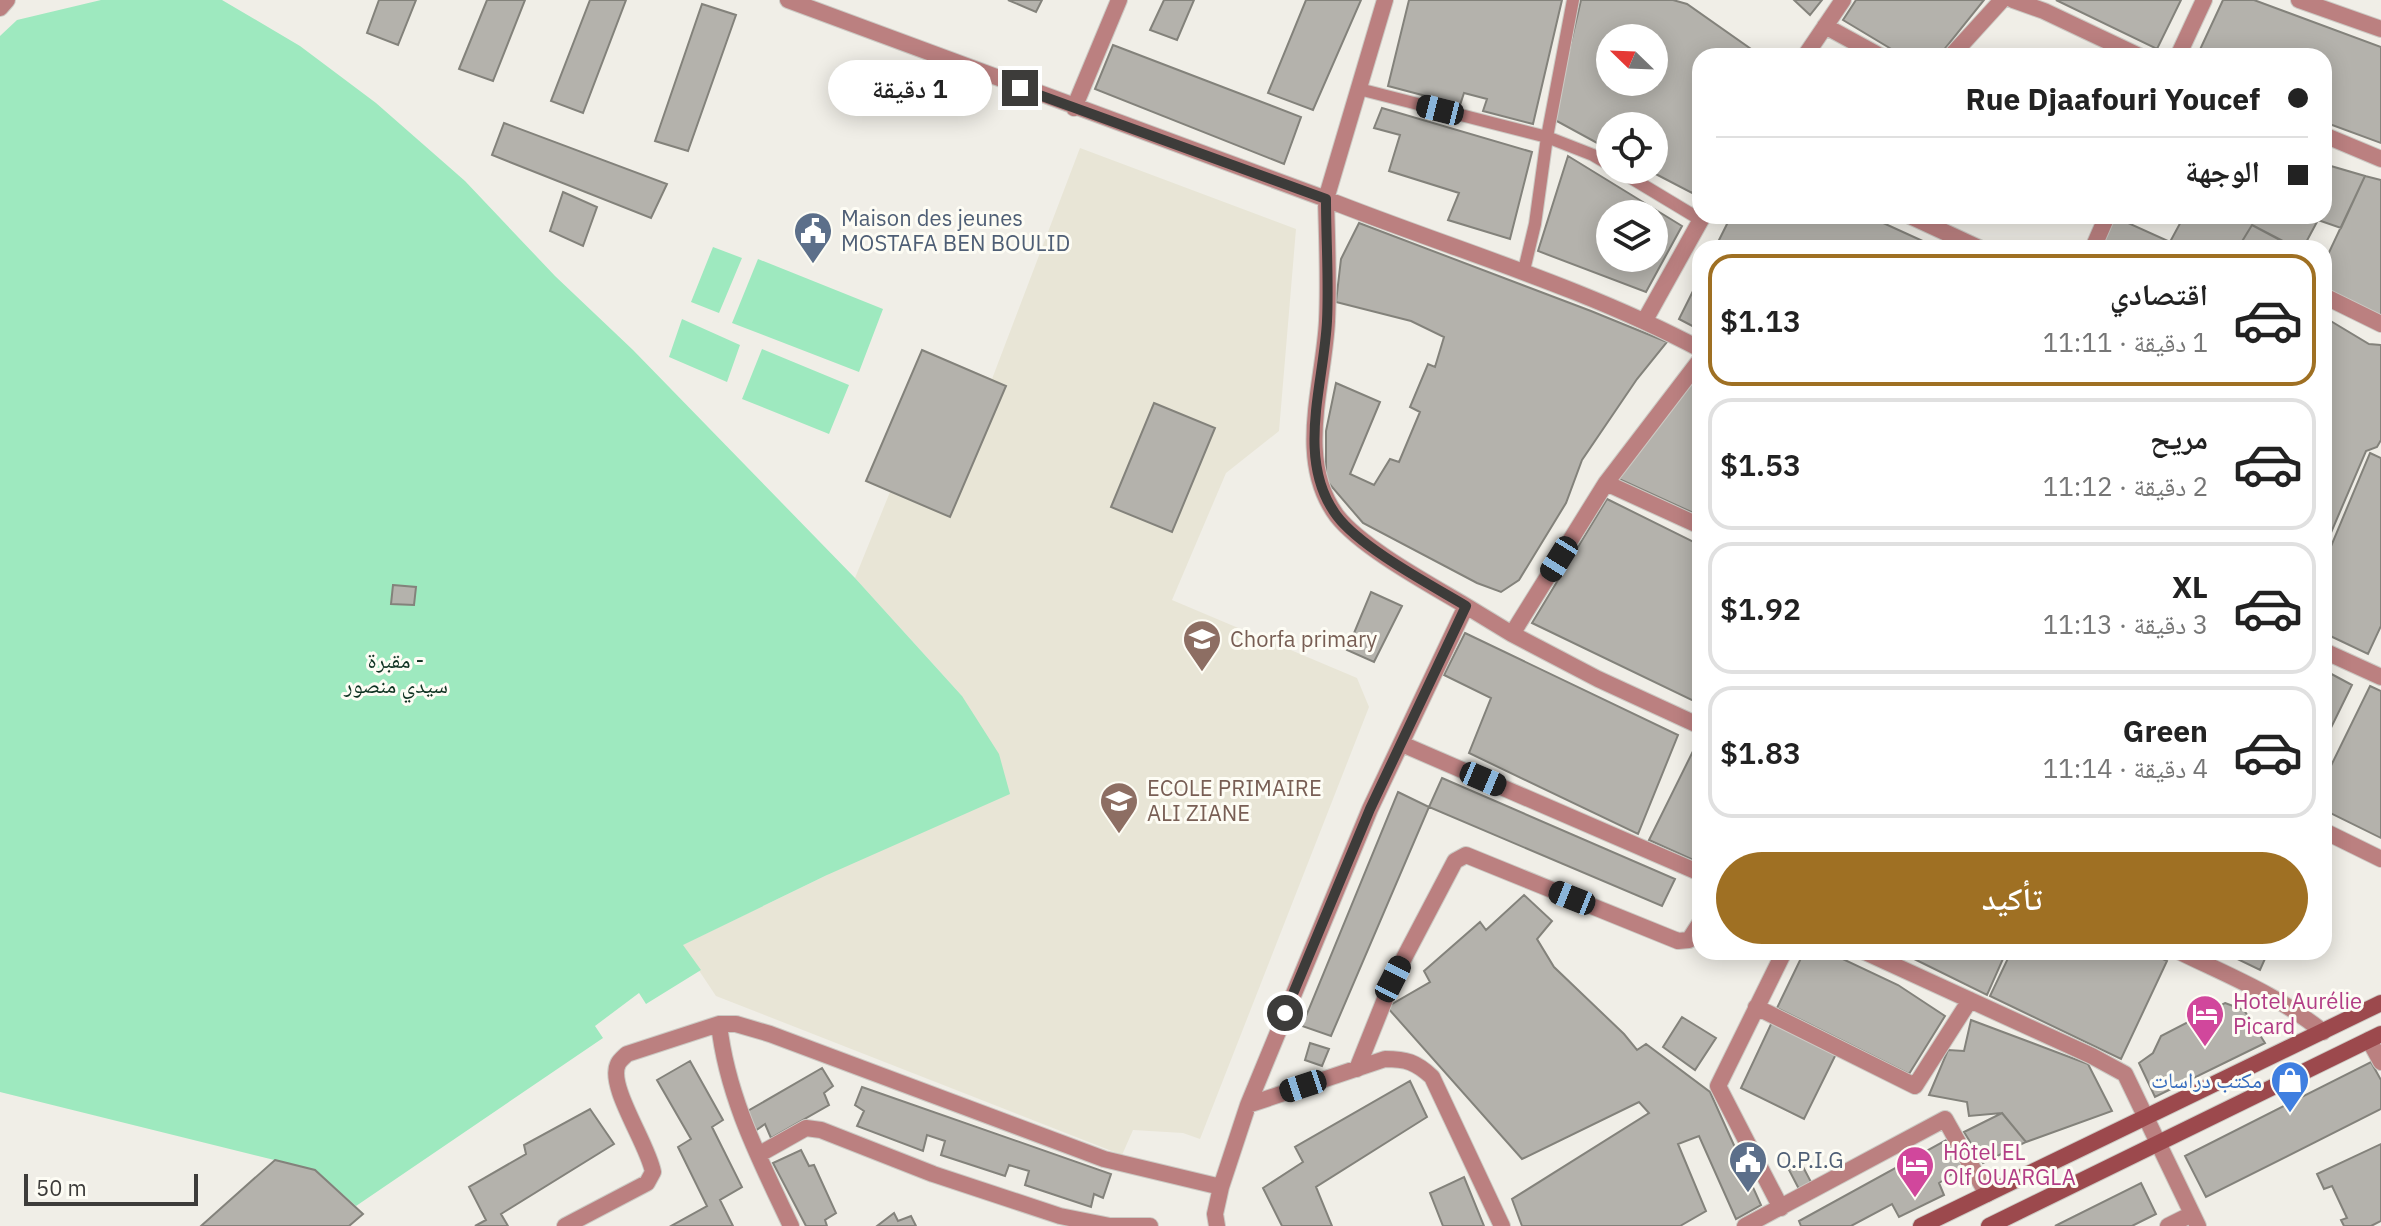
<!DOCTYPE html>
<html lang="ar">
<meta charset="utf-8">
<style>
body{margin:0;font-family:"IBM Plex Sans","Noto Naskh Arabic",sans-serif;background:#f6f6f6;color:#222;direction:rtl;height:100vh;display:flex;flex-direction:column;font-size:30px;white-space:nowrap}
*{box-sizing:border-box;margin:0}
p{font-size:26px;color:#767676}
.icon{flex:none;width:44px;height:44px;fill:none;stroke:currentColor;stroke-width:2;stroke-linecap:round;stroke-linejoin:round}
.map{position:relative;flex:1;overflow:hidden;direction:ltr}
.side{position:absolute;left:1692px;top:240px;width:640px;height:720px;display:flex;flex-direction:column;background:#fff;border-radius:24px;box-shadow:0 4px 20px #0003;direction:rtl}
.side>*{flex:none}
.banner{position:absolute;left:1692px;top:48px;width:640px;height:176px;border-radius:24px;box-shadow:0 4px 20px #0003;direction:rtl;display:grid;align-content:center;height:176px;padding:0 24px;background:#fff}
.needle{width:52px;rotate:293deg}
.fabs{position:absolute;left:1596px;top:24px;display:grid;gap:16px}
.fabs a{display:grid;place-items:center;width:72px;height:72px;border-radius:50%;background:#fff;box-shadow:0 4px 20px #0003;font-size:40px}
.scale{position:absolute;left:24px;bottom:20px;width:174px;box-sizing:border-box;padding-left:8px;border:4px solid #3d3c3a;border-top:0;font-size:22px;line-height:28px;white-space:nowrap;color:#3d3c3a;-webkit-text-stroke:6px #fdfcf4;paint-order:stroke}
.end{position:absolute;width:36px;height:36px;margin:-18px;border:10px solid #3d3c3a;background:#fff;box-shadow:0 0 0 4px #fff}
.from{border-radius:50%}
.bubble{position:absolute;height:56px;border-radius:28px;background:#fff;box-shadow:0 4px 20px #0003;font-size:26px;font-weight:600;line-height:56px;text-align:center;direction:rtl}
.car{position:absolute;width:24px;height:48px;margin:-24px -12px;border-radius:10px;box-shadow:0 0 6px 2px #0007;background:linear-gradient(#222 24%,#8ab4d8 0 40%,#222 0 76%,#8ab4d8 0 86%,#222 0)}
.banner b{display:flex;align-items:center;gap:28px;height:76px;font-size:30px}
.banner b+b{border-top:2px solid #e0e0e0}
.banner i{width:20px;height:20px;background:#222}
ul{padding:14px 0 0;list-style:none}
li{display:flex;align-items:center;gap:24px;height:132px;margin:0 16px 12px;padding:0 8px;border:4px solid #e0e0e0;border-radius:24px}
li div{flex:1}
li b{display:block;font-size:30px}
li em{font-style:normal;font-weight:600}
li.on{border-color:#9f7023}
li>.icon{width:72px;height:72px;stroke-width:1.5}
.cta{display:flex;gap:16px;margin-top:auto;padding:16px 24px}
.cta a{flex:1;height:92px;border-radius:48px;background:#9f7023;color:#fff;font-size:32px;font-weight:600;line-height:92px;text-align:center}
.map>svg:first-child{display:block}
.built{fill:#e8e5d6}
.green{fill:#9ee9bf}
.building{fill:#b4b2ac;stroke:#83827b;stroke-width:2;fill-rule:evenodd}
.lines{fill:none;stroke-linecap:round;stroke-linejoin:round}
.lane-casing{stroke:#cccac4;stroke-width:14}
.street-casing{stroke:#cccac4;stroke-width:18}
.secondary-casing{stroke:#cccac4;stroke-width:18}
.lane{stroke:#bb8080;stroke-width:12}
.street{stroke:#bb8080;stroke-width:16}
.secondary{stroke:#9c494d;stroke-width:16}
.route{stroke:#3d3c3a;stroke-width:10}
.labels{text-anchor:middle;stroke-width:6;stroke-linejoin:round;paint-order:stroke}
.service-label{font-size:22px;fill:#4e5e75;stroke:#fdfcf4;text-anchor:start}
.education-label{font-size:22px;fill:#785e54;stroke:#fdfcf4;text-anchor:start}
.park-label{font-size:22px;fill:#0e3221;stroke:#fdfcf4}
.hotel-label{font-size:22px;fill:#b23c85;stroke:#fdfcf4;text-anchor:start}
.shop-label{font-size:22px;fill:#366cbe;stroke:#fdfcf4;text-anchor:end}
</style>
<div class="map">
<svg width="2381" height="1226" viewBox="0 0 2381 1226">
<rect width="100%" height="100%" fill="#f0eee7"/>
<path class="built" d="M1080 148 1296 229 1279 431 1226 473 1172 600 1357 678 1369 707 1200 1139 1183 1133 1133 1130 1122 1155 716 996 682 945 827 875 962 696 855 578 890 492 866 481 922 350 992 379Z"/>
<path class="green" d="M101 0H222L300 46 376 103 465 181 555 276 633 350 855 578 962 696 999 754 1010 794 827 875 683 945 701 970 646 1004 639 993 595 1026 603 1038 356 1206 315 1170 0 1092V36L17 20Z
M713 247 742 258 719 313 691 302Z
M758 259 883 309 859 372 732 323Z
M682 319 740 345 727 382 669 357Z
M762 349 849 385 829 434 742 399Z"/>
<path class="building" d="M379 0H416L398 45 367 33Z
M487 0H525L493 81 459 69Z
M590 0H626L583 113 551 101Z
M1008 0H1042L1036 12Z
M1164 0H1194L1177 40 1150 30Z
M1306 0H1361L1313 110 1268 93Z
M1409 0H1562L1533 124 1483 111 1487 99 1464 93 1460 105 1388 86Z
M1581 0H1673L1687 4 1761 56H1700V180L1692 193 1648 170H1654V126H1610V150L1553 119ZM1610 38H1654V82H1610Z
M1794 0H1822L1810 15Z
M1856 0H1984L1939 56H1903L1843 20Z
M2056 0H2181L2157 49Z
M2223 0H2254L2381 47V143L2324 122V56H2197Z
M702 4 736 15 688 151 655 141Z
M1113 45 1301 117 1284 164 1095 89Z
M1382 108 1532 152 1510 239 1448 220 1459 193 1389 171 1400 135 1374 128Z
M504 123 667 184 651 218 492 155Z
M1568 156 1682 226 1646 292 1538 251ZM1610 214H1654V258H1610Z
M2324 164 2365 176 2341 228 2318 220 2303 248H2295L2252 225 2238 248H2100L2115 217 2170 242 2184 216H2324Z
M2365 176 2381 180V318L2324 289V263Z
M563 192 597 207 583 246 550 231Z
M1731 216H1868L1938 248H1715Z
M1359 223 1591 311 1667 342 1637 379 1582 460 1566 503 1519 580 1501 592 1477 583 1363 523 1326 480V431L1336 383 1380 402 1350 474 1374 485 1390 459 1399 462 1420 412 1410 407 1428 364 1435 367 1444 337 1411 321 1336 302 1341 259Z
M2252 225 2287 243 2284 248H2238Z
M1700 277V330L1679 319Z
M2324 317 2369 344 2381 345V440L2377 447 2366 451 2324 549Z
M922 350 1006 386 950 517 866 481Z
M1700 367V516L1619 479Z
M1154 403 1215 428 1172 532 1111 507Z
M2370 453 2381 458V626L2368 654 2324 633V563Z
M1607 499 1700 545V704L1532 623Z
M393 585 416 587 414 605 391 604Z
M1371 592 1402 606 1374 662 1347 650Z
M1465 633 1678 735 1638 834 1469 753 1491 698 1444 675Z
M2324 670 2352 685 2324 742Z
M2370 686 2381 691V838L2324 810V780Z
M1698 741 1700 742V863L1649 840Z
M1442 778 1675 879 1662 906 1429 807Z
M1398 792 1429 807 1331 1036 1302 1026Z
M1524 895 1552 921 1537 939 1554 967 1624 1034 1637 1050 1646 1044 1710 1092 1761 1205 1736 1219 1699 1136 1678 1144 1706 1211 1680 1226H1522L1512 1199 1649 1113 1639 1102 1522 1159 1387 1007 1430 982 1424 971 1480 922 1486 930Z
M1804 952H1828L1898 985 1945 1016 1909 1074 1777 1008Z
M1900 952H2006L1987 995Z
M2011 952H2148L2167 961 2121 1059 1990 996Z
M2223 952H2268L2260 970Z
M2225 1003 2244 1010 2265 1043 2155 1097 2139 1063 2153 1053 2161 1036Z
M1682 1017 1716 1038 1695 1070 1663 1047Z
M1971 1020 2088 1064 2112 1111 2026 1142 2002 1113 1969 1116 1967 1102 1929 1095 1948 1050 1964 1051Z
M1772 1022 1838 1050 1804 1119 1741 1088Z
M1310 1043 1329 1049 1322 1066 1305 1060Z
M690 1061 723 1120 712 1127 742 1187 720 1200 733 1226H671L707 1206 678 1147 691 1139 657 1080Z
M2371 1062 2381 1080V1109L2206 1197 2185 1156Z
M822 1068 833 1086 824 1093 829 1105 771 1138 765 1124 755 1131 746 1112Z
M1410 1081 1427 1117 1316 1187 1332 1226H1282L1263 1188 1303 1162 1295 1147Z
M862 1087 1111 1174 1103 1198 1094 1194 1091 1207 1025 1185 1029 1171 1009 1165 1005 1176 941 1155 945 1141 927 1135 923 1151 857 1126 864 1111 855 1105Z
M590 1109 614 1144 501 1214 508 1226H475L486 1220 469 1187 526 1154 524 1145Z
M2002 1113 2026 1142 1983 1163 1964 1132Z
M1948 1139 1964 1166 1939 1183 1944 1195 1899 1217 1892 1204 1851 1226H1801L1799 1221Z
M2381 1144V1221L2371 1226H2344L2341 1220 2347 1218 2332 1186 2324 1189 2317 1174Z
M801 1150 809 1166 814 1165 836 1213 825 1220 827 1226H806L773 1163Z
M275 1160 315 1170 363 1214 349 1226H201Z
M1801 1163 1811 1182 1799 1189 1789 1170Z
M1464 1177 1484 1226H1443L1430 1193Z
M2141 1183 2156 1214 2132 1226H2055Z
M894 1213 898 1221 911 1216 916 1226H877Z"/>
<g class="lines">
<g class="lane-casing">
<path id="lane" d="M1359 89 1547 137 1593 155 1610 165
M1618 170 1701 220
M1524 270 1535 224 1547 137 1573 0"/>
</g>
<g class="street-casing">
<path id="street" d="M788 0 1326 199 1385 0
M2013 0 2044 11 2139 56
M2299 0 2381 29
M0 8 7 0
M1825 26 1880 56
M1805 56 1843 0
M1951 56 2002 0
M2178 56 2204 0
M1074 108 1119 0
M2324 135 2381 159
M1910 216 1979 248
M2093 248 2107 216
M2324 296 2381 324
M1645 320 1703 216
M1606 483 1700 526
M1466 606 1512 634 1606 483 1700 360
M1512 634 1598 679 1700 726
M2324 651 2381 677
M1402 744 1700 873
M2324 831 2381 859
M1865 952 2092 1056 2125 1074 2198 1226
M2180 952C2229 976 2280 996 2323 1032
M1756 1007 1915 1086 1970 1000
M2369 1040 2381 1062
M1357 1069 1393 979 1455 861 1466 855 1678 941 1689 940 1700 923
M1248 1105 1385 1059C1406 1059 1416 1062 1432 1077L1502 1226
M758 1155 806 1128 821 1130 933 1174 1060 1216 1110 1226H1150
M1781 1208 1718 1086 1784 952
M565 1226 647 1183 653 1172C648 1144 607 1086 618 1064 620 1060 624 1057 627 1054L719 1024
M791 1226C760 1160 727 1097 719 1024H736L770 1034 1104 1159 1221 1187
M1217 1226 1215 1214 1221 1187 1248 1105 1370 809 1466 606C1431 585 1362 548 1337 516 1295 460 1324 384 1327 321 1329 281 1327 240 1326 199 1452 249 1581 286 1700 349
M1745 1226 1945 1119 1987 1194
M2168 1226 2192 1214"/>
</g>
<g class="secondary-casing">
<path id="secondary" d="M1921 1226 2381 1003
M1989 1226 2381 1034"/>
</g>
<use href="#lane" class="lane"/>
<use href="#street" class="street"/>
<use href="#secondary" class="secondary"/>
</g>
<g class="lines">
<path class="route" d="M1020 88 1326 199C1326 240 1329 281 1327 321 1324 384 1295 460 1337 516 1361 548 1431 585 1466 606L1370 809 1285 1013"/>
</g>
<defs>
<g id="civic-pin" transform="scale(2)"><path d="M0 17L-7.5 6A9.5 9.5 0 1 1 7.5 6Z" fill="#5c6f8a" stroke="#fdfcf4"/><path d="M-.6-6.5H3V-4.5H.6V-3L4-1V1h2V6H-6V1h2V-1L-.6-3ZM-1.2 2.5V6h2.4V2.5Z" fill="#fff"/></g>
<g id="school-pin" transform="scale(2)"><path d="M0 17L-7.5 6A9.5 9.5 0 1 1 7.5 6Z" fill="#8d6e63" stroke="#fdfcf4"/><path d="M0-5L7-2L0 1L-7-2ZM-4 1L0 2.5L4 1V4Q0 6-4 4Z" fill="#fff"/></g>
<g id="hotel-pin" transform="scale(2)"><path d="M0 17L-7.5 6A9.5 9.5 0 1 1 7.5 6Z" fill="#d1479c" stroke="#fdfcf4"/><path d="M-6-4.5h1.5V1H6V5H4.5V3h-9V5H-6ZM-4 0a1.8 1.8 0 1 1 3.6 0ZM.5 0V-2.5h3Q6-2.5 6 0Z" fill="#fff"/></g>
<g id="shop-pin" transform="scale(2)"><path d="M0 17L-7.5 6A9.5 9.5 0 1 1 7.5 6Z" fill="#3f7fe0" stroke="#fdfcf4"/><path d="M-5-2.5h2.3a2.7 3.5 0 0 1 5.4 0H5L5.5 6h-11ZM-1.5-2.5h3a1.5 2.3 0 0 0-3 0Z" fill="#fff"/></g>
</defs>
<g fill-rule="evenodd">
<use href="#civic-pin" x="813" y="231"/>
<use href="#school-pin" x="1202" y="639"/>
<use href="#school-pin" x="1119" y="801"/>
<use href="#hotel-pin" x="2205" y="1014"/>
<use href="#shop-pin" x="2290" y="1080"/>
<use href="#civic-pin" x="1748" y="1160"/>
<use href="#hotel-pin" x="1915" y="1165"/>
</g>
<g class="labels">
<g class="service-label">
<text x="841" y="226">Maison des jeunes<tspan x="841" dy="25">MOSTAFA BEN BOULID</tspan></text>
<text x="1776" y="1168">O.P.I.G</text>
</g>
<g class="education-label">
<text x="1230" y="647">Chorfa primary</text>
<text x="1147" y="796">ECOLE PRIMAIRE<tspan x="1147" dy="25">ALI ZIANE</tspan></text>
</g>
<g class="park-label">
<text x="396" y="668">مقبرة -<tspan x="396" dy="25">سيدي منصور</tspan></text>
</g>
<g class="hotel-label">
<text x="2233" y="1009">Hotel Aurélie<tspan x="2233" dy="25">Picard</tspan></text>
<text x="1943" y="1160">Hôtel EL<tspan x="1943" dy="25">Olf OUARGLA</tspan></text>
</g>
<g class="shop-label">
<text x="2262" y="1088">مكتب دراسات</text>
</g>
</g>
</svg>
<div class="fabs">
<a><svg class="needle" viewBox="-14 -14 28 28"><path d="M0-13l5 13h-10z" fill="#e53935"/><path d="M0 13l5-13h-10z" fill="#767676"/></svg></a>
<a><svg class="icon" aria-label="locate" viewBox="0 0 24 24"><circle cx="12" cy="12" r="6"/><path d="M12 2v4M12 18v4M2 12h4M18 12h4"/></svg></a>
<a><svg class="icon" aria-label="layers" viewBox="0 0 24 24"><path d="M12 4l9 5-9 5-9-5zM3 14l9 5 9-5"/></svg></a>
</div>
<div class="scale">50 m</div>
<i class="end from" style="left:1285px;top:1013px"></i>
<i class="end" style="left:1020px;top:88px"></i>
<div class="bubble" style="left:828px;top:60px;width:164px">1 دقيقة</div>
<i class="car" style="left:1440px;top:110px;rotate:284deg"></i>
<i class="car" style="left:1559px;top:559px;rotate:212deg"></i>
<i class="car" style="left:1483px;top:779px;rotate:113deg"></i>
<i class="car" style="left:1572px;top:898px;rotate:292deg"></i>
<i class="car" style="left:1393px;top:979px;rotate:27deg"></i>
<i class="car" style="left:1303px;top:1086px;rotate:252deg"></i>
<div class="banner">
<b><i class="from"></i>Rue Djaafouri Youcef</b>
<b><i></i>الوجهة</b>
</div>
<section class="side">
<ul>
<li class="on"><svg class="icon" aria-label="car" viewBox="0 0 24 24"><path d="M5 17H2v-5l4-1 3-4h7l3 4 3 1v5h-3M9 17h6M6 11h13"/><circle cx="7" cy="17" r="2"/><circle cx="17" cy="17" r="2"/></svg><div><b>اقتصادي</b><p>1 دقيقة · 11:11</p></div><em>$1.13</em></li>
<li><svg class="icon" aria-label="car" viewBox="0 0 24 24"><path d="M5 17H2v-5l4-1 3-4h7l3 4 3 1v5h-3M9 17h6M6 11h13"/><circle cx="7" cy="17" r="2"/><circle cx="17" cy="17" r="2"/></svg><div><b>مريح</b><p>2 دقيقة · 11:12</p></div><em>$1.53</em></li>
<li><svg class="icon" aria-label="car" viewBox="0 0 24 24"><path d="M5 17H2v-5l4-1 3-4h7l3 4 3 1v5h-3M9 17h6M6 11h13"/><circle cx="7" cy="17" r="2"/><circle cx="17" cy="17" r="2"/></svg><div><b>XL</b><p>3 دقيقة · 11:13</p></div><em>$1.92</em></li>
<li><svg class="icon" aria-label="car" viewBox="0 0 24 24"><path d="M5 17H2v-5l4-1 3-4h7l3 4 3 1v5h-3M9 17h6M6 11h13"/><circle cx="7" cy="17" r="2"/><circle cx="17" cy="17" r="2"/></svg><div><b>Green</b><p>4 دقيقة · 11:14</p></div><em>$1.83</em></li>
</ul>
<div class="cta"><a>تأكيد</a></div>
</section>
</div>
